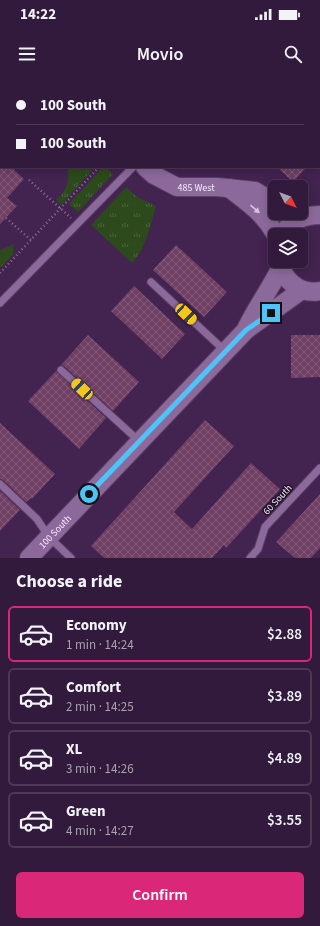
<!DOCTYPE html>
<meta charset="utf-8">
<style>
body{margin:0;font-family:"Source Sans 3",sans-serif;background:#3a2343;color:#f1f3f6;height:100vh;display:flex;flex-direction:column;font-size:15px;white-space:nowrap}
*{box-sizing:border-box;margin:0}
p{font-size:13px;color:#a8a1af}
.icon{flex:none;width:22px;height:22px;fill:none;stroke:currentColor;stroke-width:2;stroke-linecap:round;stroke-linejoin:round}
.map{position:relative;height:478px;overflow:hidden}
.details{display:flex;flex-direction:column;background:#321a3c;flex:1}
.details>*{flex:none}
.banner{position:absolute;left:0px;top:0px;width:320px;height:88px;box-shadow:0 2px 10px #0003,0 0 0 1px #4d3856;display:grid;align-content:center;height:88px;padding:0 16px;background:#321a3c}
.needle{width:26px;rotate:132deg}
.controls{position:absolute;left:268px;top:100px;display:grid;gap:8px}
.controls a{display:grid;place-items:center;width:40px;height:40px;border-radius:6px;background:#321a3c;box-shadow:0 2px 10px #0003,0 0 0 1px #4d3856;font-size:20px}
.end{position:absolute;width:18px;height:18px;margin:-9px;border:5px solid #4fc3f7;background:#111;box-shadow:0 0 0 2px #111}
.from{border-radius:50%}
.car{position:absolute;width:12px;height:24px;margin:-12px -6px;border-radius:5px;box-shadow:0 0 3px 1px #0007;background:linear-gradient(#f5c518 24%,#345 0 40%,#f5c518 0 76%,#345 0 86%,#f5c518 0)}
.banner b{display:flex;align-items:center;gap:14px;height:38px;font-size:15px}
.banner b+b{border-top:1px solid #4d3856}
.banner i{width:10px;height:10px;background:#f1f3f6}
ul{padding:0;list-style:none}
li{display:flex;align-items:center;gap:12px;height:56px;margin:0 8px 6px;padding:0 8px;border:2px solid #4d3856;border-radius:6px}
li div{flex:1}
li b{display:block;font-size:15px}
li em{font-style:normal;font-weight:600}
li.active{border-color:#db2777}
li>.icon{width:36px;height:36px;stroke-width:1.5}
h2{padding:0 16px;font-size:18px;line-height:48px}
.action{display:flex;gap:8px;margin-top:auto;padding:8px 16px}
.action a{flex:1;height:46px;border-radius:6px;background:#db2777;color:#fff;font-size:16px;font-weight:600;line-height:46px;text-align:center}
.status{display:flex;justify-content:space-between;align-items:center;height:28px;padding:0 20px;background:#321a3c;direction:ltr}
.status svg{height:11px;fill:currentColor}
header{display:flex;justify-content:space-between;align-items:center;height:52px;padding:0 16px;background:#321a3c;font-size:18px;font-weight:600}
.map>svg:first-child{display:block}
.grass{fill:url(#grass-tufts)}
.building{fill:url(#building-cross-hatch)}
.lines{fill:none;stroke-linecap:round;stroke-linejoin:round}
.service-casing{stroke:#5b3f65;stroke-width:9}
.tertiary-casing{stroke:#5b3f65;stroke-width:20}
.path{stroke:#8c7296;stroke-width:2.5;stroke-dasharray:1 3;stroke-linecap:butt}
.service{stroke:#8c699b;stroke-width:7}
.tertiary{stroke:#8c699b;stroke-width:18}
.oneway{fill:#d8c3e1}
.route{stroke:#4fc3f7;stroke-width:5}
.labels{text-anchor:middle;stroke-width:3;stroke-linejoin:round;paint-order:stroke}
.street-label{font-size:10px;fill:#f8e9ff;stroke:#221428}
</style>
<div class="status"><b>14:22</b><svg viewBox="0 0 49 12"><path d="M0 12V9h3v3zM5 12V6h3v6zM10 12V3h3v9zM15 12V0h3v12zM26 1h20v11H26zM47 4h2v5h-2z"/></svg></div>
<header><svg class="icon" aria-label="menu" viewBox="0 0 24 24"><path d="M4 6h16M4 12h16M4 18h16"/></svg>Movio<svg class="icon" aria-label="search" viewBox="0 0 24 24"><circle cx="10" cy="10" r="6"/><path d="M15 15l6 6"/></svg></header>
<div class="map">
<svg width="320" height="478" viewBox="0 0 320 478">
<defs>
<pattern id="grass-tufts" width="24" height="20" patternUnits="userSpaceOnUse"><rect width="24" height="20" fill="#2c4a1b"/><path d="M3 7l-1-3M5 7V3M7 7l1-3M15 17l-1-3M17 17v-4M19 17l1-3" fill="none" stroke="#4b643d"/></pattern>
<pattern id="building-cross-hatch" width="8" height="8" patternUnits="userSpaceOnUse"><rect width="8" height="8" fill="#6f3f64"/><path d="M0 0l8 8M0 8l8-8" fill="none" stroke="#845b7b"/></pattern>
</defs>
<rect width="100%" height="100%" fill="#432350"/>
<path class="grass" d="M67 87H95L61 125 56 120C66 110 71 102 67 87Z
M103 87H105L113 94 78 132 69 124Z
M126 107 137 117 156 126C151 144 145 170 132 183L91 145Z
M14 164 13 175 0 188V170Z"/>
<path class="building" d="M0 87H11L24 99 7 118 17 126 0 144Z
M277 87H307L293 102Z
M176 165 227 212 204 237 153 190Z
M134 206 185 254 162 279 111 231Z
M88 255 139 302 113 331 64 286 61 285Z
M291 255H320V297L291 298Z
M56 291 106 338 79 369 28 321Z
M205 340 234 366 174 432 192 449 251 383 280 409 226 468 224 465 212 478H104L91 466Z
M0 343 55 394 32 419 31 418 26 422 3 400 0 399Z
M0 411 20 430 0 451Z
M320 414V468L311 478H295L276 462Z"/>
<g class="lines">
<g class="service-casing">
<path id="service" d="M151 202 225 271
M0 223 133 87
M61 290 139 361
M0 404 37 439 49 457 71 478
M250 478 258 469 265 447 320 388"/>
</g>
<g class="tertiary-casing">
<g id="tertiary">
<path d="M52 0 53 1"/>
<path id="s1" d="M145 87 154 95 177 107H217L255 111 275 123"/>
<path d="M229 108C249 124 263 132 276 155"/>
<path d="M282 155C290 141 304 135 320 135"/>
<path d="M278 181C284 200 299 215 320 211"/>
<path d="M247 247C257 227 270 209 280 189"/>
<path id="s2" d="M29 478 246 250 302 210"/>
</g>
</g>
<path class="path" d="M29 100 71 138
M6 138 31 160
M0 193 99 87"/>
<use href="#service" class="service"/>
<use href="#tertiary" class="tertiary"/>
</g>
<defs><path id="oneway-solid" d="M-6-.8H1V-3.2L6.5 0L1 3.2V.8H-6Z"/></defs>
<use class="oneway" href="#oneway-solid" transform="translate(255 129) rotate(40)"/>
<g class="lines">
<path class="route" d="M89 414 246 250 271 233"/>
</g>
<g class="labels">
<g class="street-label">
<text dy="4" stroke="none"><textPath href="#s1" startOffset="57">485 West</textPath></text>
<text transform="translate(277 419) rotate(-47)" y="4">60 South</text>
<text dy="4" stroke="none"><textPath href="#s2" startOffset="37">100 South</textPath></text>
</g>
</g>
</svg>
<div class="controls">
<a><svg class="needle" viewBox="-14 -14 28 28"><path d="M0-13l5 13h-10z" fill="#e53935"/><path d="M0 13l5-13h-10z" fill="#a8a1af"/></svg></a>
<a><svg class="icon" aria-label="layers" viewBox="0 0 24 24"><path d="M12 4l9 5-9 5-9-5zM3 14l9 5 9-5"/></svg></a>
</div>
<i class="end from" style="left:89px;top:414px"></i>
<i class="end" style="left:271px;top:233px"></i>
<i class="car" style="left:186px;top:234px;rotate:133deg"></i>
<i class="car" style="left:82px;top:309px;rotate:313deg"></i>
<div class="banner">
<b><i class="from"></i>100 South</b>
<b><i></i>100 South</b>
</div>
</div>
<section class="details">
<h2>Choose a ride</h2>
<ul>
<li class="active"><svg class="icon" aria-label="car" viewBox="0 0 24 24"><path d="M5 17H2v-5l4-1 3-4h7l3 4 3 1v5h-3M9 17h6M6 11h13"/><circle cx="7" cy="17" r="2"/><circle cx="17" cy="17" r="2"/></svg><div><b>Economy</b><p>1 min · 14:24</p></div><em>$2.88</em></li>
<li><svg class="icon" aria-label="car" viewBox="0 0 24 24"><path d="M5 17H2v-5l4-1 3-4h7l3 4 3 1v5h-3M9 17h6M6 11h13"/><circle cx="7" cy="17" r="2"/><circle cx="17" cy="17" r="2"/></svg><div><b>Comfort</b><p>2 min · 14:25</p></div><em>$3.89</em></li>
<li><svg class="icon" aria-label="car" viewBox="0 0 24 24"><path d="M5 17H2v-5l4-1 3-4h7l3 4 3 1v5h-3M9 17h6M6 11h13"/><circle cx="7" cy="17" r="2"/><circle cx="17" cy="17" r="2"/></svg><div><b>XL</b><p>3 min · 14:26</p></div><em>$4.89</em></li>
<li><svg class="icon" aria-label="car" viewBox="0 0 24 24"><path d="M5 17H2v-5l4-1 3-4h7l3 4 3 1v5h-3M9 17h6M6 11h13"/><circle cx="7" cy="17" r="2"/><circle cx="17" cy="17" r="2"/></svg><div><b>Green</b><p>4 min · 14:27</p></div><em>$3.55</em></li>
</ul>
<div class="action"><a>Confirm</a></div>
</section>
